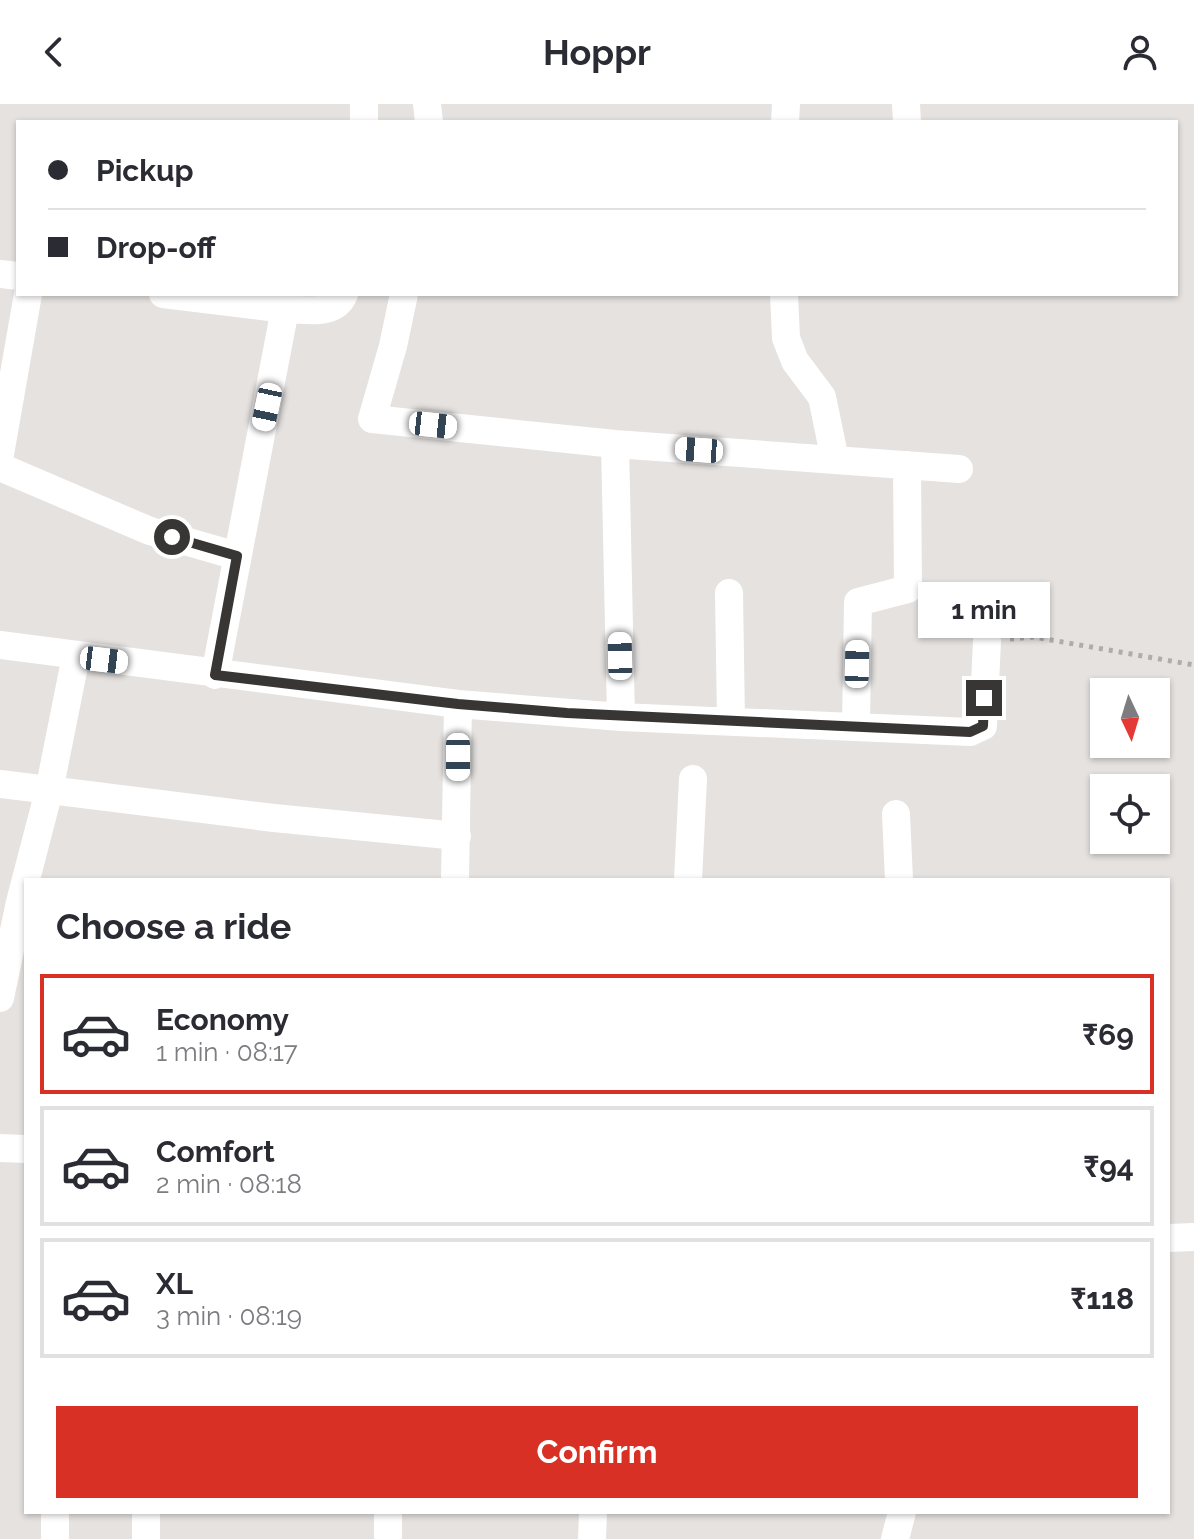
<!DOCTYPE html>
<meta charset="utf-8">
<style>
body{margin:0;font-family:Raleway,sans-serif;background:#f7f7f7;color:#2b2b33;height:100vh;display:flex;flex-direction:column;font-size:30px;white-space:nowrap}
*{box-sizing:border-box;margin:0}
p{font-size:26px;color:#7c7c81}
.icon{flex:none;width:44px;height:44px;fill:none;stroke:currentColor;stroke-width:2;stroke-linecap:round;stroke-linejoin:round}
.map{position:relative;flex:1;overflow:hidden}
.side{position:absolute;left:24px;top:774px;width:1146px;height:636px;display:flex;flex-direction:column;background:#fff;border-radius:0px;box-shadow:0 2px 6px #0004}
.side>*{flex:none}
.top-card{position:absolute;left:16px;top:16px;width:1162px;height:176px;border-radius:0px;box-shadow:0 2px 6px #0004;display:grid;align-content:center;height:176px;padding:0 32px;background:#fff}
.needle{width:52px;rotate:176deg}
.controls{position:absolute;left:1090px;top:574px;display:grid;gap:16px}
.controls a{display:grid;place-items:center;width:80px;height:80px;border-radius:0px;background:#fff;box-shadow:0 2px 6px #0004;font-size:40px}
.end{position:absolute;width:36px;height:36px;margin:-18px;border:10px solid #373635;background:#fff;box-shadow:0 0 0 4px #fff}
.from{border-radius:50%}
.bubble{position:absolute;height:56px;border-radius:0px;background:#fff;box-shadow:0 2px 6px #0004;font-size:26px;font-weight:700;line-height:56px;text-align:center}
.car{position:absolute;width:24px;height:48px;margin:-24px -12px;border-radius:10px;box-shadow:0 0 6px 2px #0007;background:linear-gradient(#fff 24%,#345 0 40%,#fff 0 76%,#345 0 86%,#fff 0)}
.top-card b{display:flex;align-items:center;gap:28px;height:76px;font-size:30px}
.top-card b+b{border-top:2px solid #e1e1e2}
.top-card i{width:20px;height:20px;background:#2b2b33}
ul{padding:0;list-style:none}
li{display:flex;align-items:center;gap:24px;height:120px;margin:0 16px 12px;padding:0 16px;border:4px solid #e1e1e2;border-radius:0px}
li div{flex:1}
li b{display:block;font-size:30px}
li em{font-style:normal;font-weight:700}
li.on{border-color:#d93025}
li>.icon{width:72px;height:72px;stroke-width:1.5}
h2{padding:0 32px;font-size:36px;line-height:96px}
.action{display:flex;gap:16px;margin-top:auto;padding:16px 32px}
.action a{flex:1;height:92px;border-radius:0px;background:#d93025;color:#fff;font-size:32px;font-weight:700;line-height:92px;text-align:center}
header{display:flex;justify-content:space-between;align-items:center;height:104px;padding:0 32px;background:#fff;font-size:36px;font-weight:700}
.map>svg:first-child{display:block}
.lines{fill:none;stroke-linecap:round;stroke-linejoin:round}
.path{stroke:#afadab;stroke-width:5;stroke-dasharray:4 6;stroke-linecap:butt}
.street{stroke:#fff;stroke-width:28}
.route{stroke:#373635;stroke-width:10}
</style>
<header><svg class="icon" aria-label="back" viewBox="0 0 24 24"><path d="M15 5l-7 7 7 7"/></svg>Hoppr<svg class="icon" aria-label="person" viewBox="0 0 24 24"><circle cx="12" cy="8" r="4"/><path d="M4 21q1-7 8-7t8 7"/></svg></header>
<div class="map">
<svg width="1194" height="1435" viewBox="0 0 1194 1435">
<rect width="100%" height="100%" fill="#e5e2e0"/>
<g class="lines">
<path class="path" d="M1010 535 1034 533 1194 561"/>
<path class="street" d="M427 0 429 18
M906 0 907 18
M364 18V0
M785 18 786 0
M0 170 18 172
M163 190 285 205
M404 190 393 242 372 315 615 340 959 365
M784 190 786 234 795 257 822 293 835 356
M615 340 621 613
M0 350 28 190
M0 363 150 427 237 452
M729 489 731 617
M0 541 458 600 621 613 970 628 983 622 987 537
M215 571 285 205C304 205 335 213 344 190
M856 622 858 498 908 485 907 361
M0 680 274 714 457 732
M896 710 899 776
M455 776 458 600
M688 776 693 675
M0 894 20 798 49 687 76 552
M0 1044 26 1045
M1168 1134 1194 1133
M55 1408V1435
M146 1408V1435
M388 1435V1408
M592 1435 593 1408
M895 1435 902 1408"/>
</g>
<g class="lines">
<path class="route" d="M172 433 237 452 215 571 458 600 567 609 970 628 983 622 984 594"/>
</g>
</svg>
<div class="controls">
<a><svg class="needle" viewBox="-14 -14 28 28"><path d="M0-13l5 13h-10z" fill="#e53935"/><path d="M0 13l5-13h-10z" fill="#7c7c81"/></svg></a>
<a><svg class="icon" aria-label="locate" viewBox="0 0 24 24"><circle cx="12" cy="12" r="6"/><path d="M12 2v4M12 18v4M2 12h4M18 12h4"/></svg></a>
</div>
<i class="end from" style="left:172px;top:433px"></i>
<i class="end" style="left:984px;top:594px"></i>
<div class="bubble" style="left:918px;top:478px;width:132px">1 min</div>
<i class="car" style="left:267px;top:303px;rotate:192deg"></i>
<i class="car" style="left:433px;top:321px;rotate:96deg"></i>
<i class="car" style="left:699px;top:346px;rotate:274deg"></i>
<i class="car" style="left:620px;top:552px;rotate:359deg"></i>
<i class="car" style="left:104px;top:556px;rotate:97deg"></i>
<i class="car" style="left:857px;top:560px;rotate:1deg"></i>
<i class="car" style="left:458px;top:653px;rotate:180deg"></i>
<div class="top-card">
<b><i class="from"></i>Pickup</b>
<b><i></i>Drop-off</b>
</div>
<section class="side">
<h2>Choose a ride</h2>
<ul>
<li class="on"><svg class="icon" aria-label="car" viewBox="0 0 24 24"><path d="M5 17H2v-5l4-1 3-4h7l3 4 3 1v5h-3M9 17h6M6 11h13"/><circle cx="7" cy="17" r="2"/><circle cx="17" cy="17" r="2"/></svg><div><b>Economy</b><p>1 min · 08:17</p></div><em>₹69</em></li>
<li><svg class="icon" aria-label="car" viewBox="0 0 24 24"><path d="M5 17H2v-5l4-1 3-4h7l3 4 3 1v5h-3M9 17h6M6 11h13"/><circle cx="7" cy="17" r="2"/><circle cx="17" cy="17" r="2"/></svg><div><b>Comfort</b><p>2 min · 08:18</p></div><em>₹94</em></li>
<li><svg class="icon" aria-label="car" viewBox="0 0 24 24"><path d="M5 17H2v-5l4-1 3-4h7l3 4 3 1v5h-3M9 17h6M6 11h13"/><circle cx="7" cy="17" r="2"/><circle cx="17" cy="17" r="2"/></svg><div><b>XL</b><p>3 min · 08:19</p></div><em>₹118</em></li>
</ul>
<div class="action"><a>Confirm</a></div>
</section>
</div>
